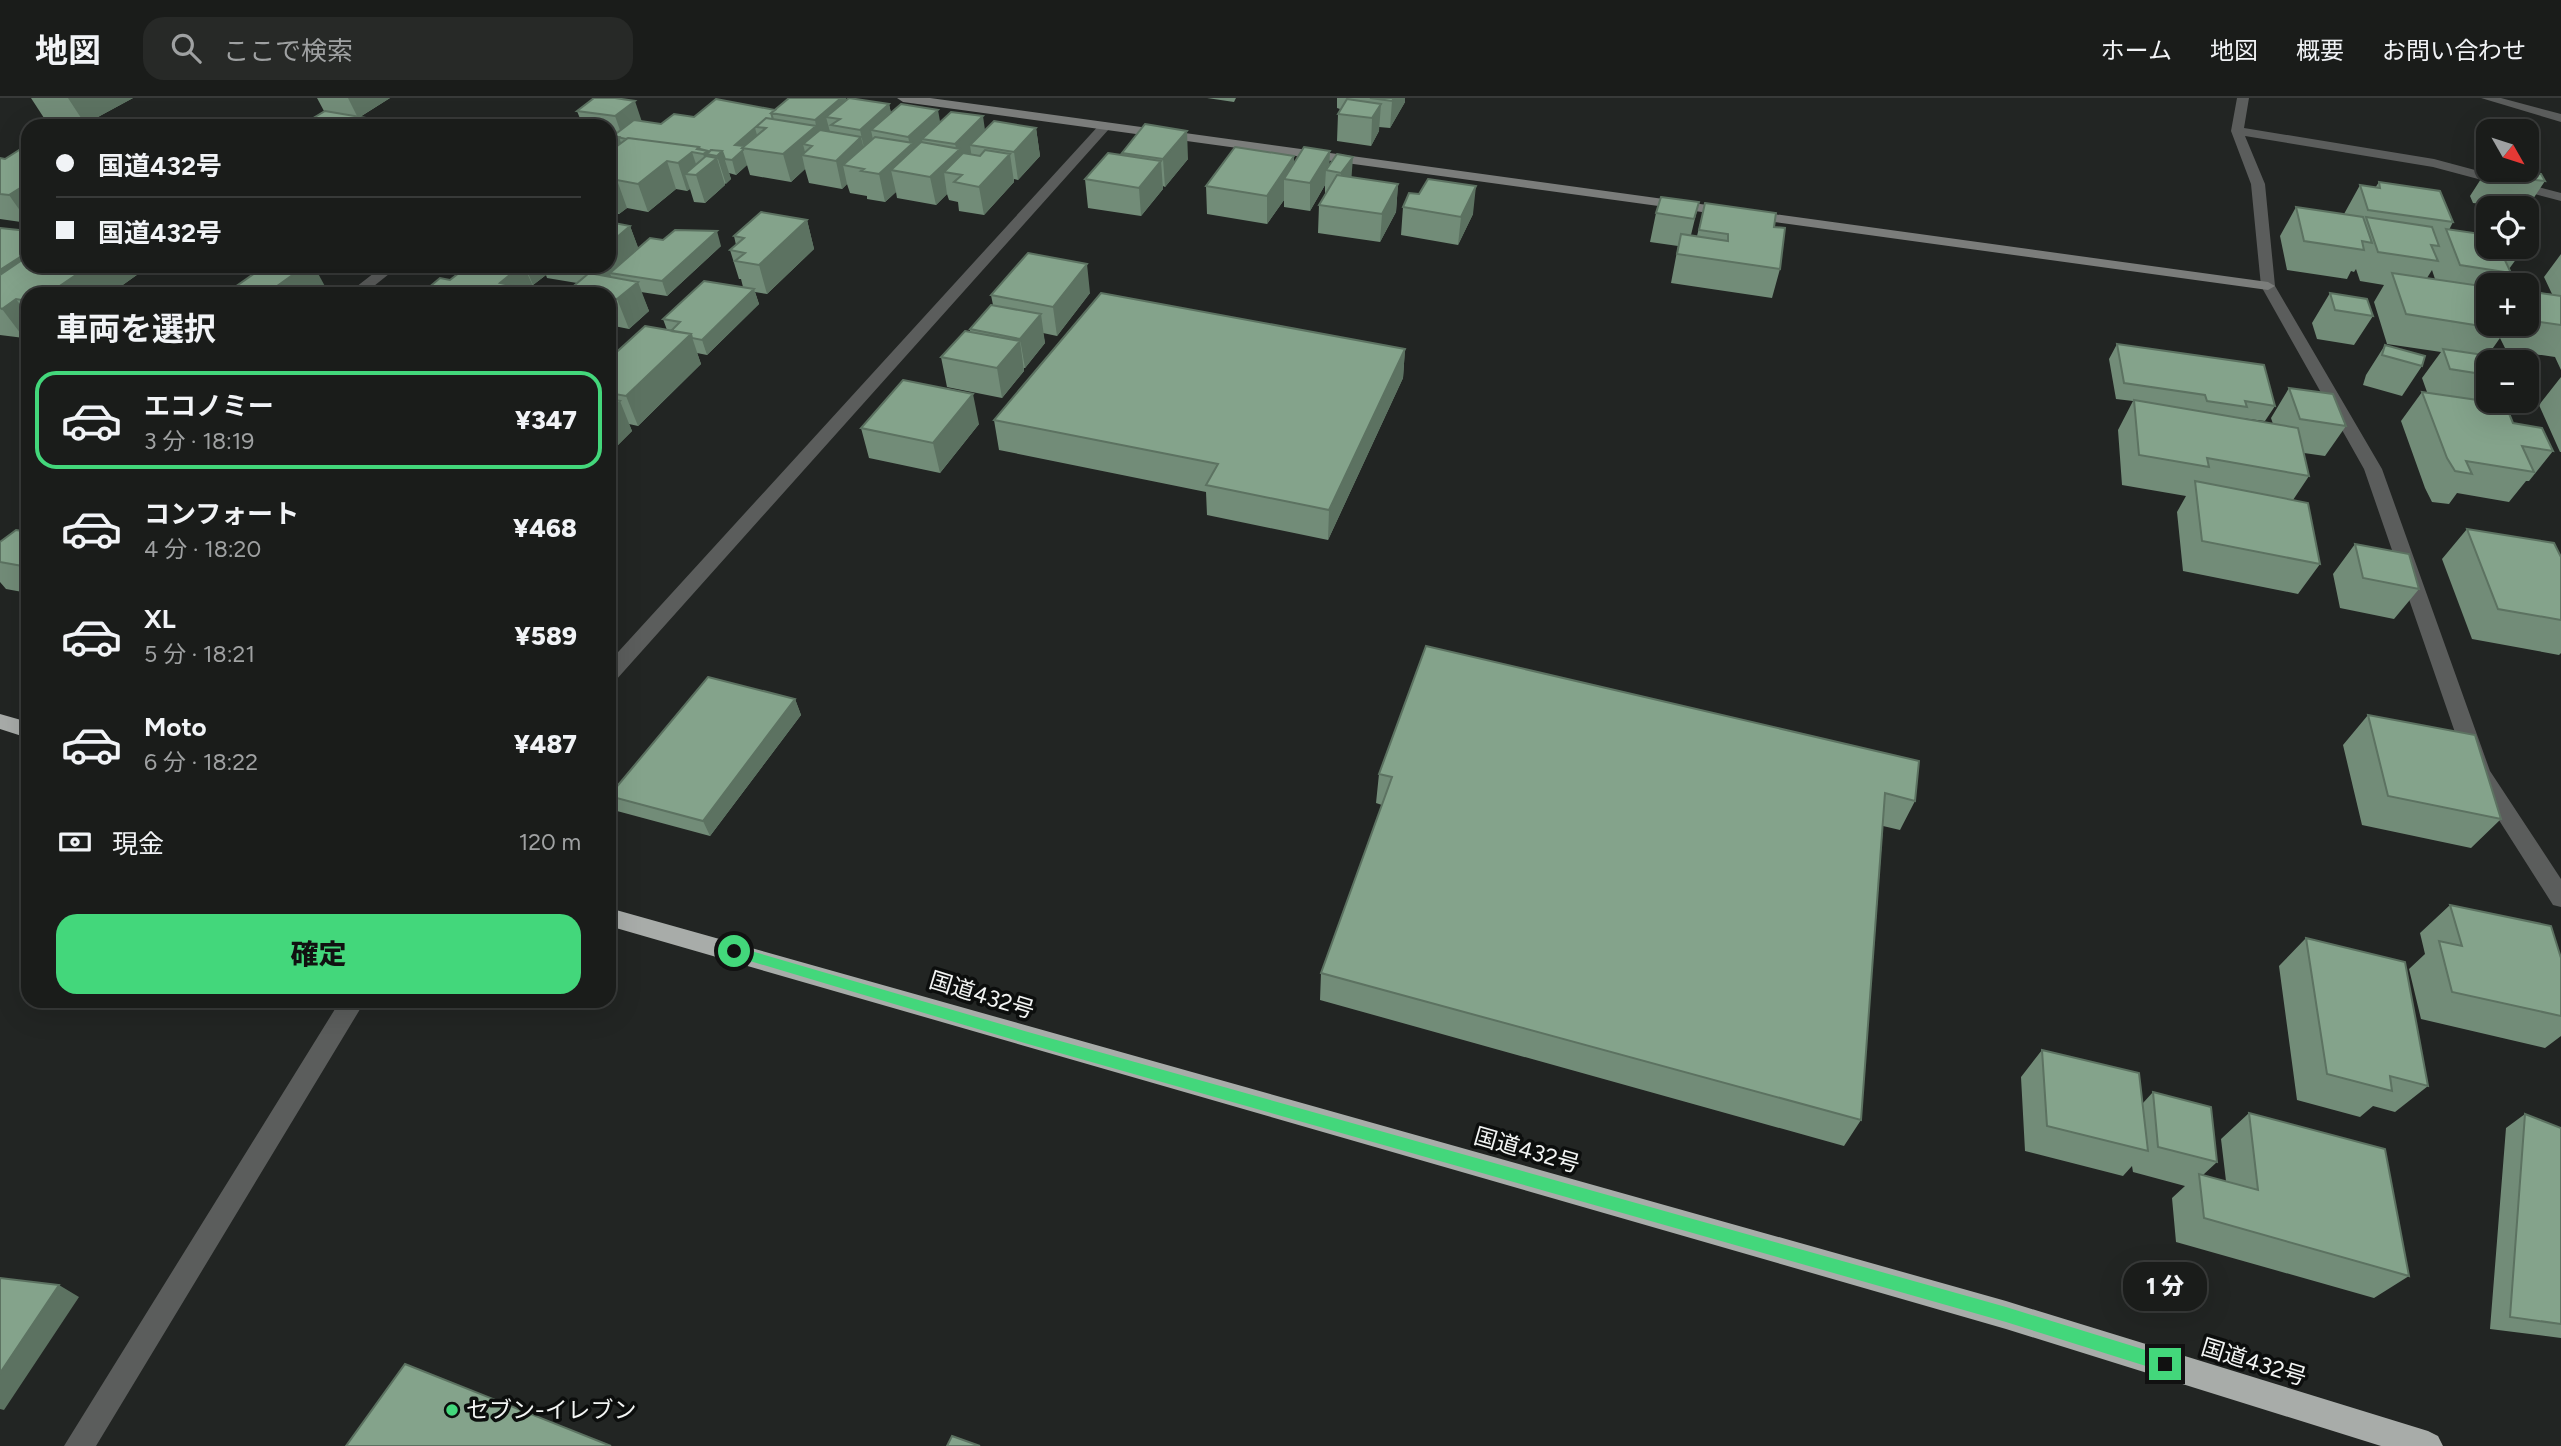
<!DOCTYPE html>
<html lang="ja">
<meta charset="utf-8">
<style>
body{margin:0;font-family:Figtree,"Noto Sans JP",sans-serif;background:#272927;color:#f1f3f6;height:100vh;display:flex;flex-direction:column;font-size:26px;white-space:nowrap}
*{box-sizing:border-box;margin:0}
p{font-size:23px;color:#9fa1a2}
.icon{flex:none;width:38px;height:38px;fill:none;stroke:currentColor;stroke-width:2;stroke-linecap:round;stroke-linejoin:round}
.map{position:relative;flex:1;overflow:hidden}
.sheet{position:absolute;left:21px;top:189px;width:595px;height:721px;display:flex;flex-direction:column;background:#1a1c1a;border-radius:21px;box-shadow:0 7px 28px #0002,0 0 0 2px #383a39}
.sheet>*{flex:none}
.top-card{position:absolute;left:21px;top:21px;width:595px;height:154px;border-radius:21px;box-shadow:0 7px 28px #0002,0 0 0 2px #383a39;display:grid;align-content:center;height:154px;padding:0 35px;background:#1a1c1a}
.needle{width:46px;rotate:129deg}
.controls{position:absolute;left:2476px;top:21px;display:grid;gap:14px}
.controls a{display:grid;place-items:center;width:63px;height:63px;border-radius:14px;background:#1a1c1a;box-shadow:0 7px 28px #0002,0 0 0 2px #383a39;font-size:35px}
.end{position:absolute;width:32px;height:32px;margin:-16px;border:9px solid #43d77b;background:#111;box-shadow:0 0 0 4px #111}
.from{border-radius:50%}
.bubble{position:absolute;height:49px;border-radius:21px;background:#1a1c1a;box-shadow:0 7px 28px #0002,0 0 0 2px #383a39;font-size:23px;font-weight:800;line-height:49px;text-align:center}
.top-card b{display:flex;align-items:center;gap:24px;height:66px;font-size:26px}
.top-card b+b{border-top:2px solid #383a39}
.top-card i{width:18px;height:18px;background:#f1f3f6}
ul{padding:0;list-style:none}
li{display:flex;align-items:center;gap:21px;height:98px;margin:0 14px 10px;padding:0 21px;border:4px solid transparent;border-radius:21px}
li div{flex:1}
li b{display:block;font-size:26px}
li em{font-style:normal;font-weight:800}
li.on{border-color:#43d77b}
li>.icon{width:63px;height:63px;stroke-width:1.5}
h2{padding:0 35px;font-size:32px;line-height:84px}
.pay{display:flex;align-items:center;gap:18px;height:77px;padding:0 35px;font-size:26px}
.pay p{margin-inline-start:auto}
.cta{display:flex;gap:14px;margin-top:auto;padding:14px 35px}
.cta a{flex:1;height:80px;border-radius:21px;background:#43d77b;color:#111;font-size:28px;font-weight:800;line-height:80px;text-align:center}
header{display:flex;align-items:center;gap:42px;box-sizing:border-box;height:98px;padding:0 35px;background:#1a1c1a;border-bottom:2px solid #383a39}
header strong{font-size:33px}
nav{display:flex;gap:38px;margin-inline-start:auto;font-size:24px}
.search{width:490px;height:63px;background:#272927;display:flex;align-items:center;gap:18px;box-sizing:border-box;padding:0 24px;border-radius:21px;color:#9fa1a2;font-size:26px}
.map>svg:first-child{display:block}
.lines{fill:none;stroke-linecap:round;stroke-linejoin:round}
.street{fill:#5b5d5c;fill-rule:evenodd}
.secondary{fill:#7b7d7b;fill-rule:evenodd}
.highway{fill:#a8aca9;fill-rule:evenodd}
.wall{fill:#728c78;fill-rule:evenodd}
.shaded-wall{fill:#5c7261}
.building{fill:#84a38b;stroke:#5c7261;stroke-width:2}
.route{fill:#43d77b}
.poi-dot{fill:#43d77b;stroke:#0c0e0d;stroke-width:2.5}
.labels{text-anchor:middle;stroke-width:7;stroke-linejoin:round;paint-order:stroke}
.near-street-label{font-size:23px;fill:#f3f5f4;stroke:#0c0e0d}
.near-poi-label{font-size:23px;fill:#f3f5f4;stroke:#0c0e0d;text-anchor:start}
</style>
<header>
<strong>地図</strong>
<div class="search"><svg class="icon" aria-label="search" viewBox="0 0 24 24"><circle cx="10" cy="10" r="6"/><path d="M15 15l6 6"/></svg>ここで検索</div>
<nav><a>ホーム</a><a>地図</a><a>概要</a><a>お問い合わせ</a></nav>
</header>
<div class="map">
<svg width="2561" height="1348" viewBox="0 0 2561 1348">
<rect width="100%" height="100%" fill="#222523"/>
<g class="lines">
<path class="street" d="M2237 0H2249L2244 30 2434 61 2561 95V103L2433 69 2245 38 2265 86 2275 188 2382 371 2490 673 2561 781V809L2553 807 2469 675 2364 371 2261 188 2251 86 2231 33Z
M2481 0H2501L2561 16V24Z
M1105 24 1111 28 1109 31 616 582 609 584V564L1101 25Z
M383 168H399L364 196H347Z
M340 903H365L96 1348H64Z"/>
<path class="secondary" d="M897 0H930L2268 184 2275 188 2268 192 903 4Z"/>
<path class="highway" d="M0 616 28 624V640L0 631Z
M609 810 2006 1203 2428 1333 2438 1338 2443 1348H2381L2006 1231 609 828Z"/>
</g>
<path class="wall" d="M31 0H133L85 26 44 20Z
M317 0H390L360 19 378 22 381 28H300L324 13Z
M594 0 642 23 661 26 694 19 775 12 789 0H846V2L889 6 891 15 985 32 1036 30 1040 58 1018 82 1014 81V84L984 117 959 113 958 104 949 102 947 96 936 107 897 100 896 94 885 104 867 101V98L850 95 847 86 842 91 809 85 805 71 791 84 750 77 747 67 736 77 729 75 731 81 725 86V87L705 105 694 104 690 91 687 93 676 91 648 114 627 110 619 116 609 115V28H583L577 13Z
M1207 0H1236L1234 4Z
M1337 0H1405V4L1390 30 1379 29V33L1371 48 1337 43 1338 16 1340 11 1337 10Z
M28 48V125L0 121V60L5 61Z
M1330 53 1329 67 1352 79 1398 86 1396 114 1380 144 1318 135 1319 107 1325 96V87L1310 113 1284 109V102L1267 126 1207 116 1206 88 1294 58V64Z
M1122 55 1188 61 1165 89 1163 88V91L1141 118 1088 110 1085 81 1122 57Z
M2488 70V72H2505L2545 83 2527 110H2516L2473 105 2470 98Z
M2379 84 2453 124 2449 132 2517 160 2509 171 2511 175 2503 187H2488V226H2527V193L2552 196 2544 179 2561 156V272L2555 259 2506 252 2500 240 2488 257V303H2518L2511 313 2508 312 2513 325 2553 353 2529 383H2526L2509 404 2457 395 2449 406 2432 404 2425 390 2401 323 2422 294H2427L2422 280 2441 254 2387 246 2374 204 2384 187 2360 183 2356 171 2354 174 2351 173 2347 181 2287 172 2280 138 2296 109 2344 116 2360 87 2375 90ZM2432 172 2435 181 2427 180Z
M1699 104 1691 137 1697 138 1705 105 1774 129 1780 171 1772 200 1671 185 1678 148 1650 144 1656 115Z
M1403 109 1473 116 1458 147 1401 137Z
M807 122 814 151 767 196 755 194 759 206 707 257 697 255 701 266 638 328 629 326 632 333 609 356V261L667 232 663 221 743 189 741 181H739L730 152 736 147 734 138Z
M630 128 638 150 663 142 721 148 667 198 641 194 649 213 629 231 609 227V196H570L569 192 577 185 547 180 546 177 533 187 536 195 450 182 461 174 459 173 456 168H609Z
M0 130 28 168H137L141 174 110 196H28V237L24 240 0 237Z
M1090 195 1057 238 1043 235 1045 245 1025 270H1024V273L1002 300 947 289 941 259 970 234V231L993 207 991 197Z
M2330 195 2373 218 2354 247 2317 241 2312 225Z
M2117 246 2275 308 2265 323 2241 320 2273 326 2271 320 2289 290 2346 328 2325 358 2304 355 2309 378 2293 402 2320 466 2298 496 2183 473 2177 414 2186 398 2122 387 2118 332 2133 303 2116 301 2109 261Z
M2385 247 2422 268 2402 298 2363 287 2366 277Z
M1405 251 1403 280 1328 442 1207 417 1206 394 999 352 994 322Z
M2527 269 2533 283 2527 291Z
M2561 279V354H2560L2539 307Z
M979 326 940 375 869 360 861 330Z
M28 429V495L6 491 0 484V444L23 433Z
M2467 431 2561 459V555L2559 557 2472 541 2442 461Z
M2355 446 2419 491 2394 521 2340 510 2333 476Z
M1426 548 1915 703 1900 732 1883 728 1861 1022 1844 1048 1320 902 1321 875 1382 707 1376 705 1379 676Z
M795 601 801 617 710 738 617 713 609 697Z
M2368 617 2501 721 2471 750 2362 727 2343 647Z
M2450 807 2561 860V938L2545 950 2421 921 2409 871 2425 856 2420 835Z
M2306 840 2428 988 2395 1014 2373 1008 2360 1019 2297 1002 2279 868Z
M2042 952 2143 1005 2153 994 2217 1064 2203 1077 2226 1083 2221 1041 2249 1015 2409 1178 2374 1200 2176 1144 2172 1100 2185 1088 2133 1074 2132 1068 2123 1078 2025 1053 2021 979Z
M2525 1016 2561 1030V1240L2490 1231 2506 1030Z"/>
<path class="shaded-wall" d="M68 0H133L85 26Z
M348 0H390L358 20Z
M841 0H846L851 24 826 19 832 41 812 48 803 46 806 58 802 57 805 71 791 84 783 56 816 28 815 22Z
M1394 0H1405V4L1390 30 1392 3Z
M635 3 644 30 623 41 615 18Z
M889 6 895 34 871 32 875 51 866 59 860 32Z
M1381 6 1379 33 1371 48 1372 20Z
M938 12 943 40 922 41 925 56 891 72 896 94 885 104 879 76 910 47 908 39Z
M983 18 987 46 970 47 972 61 962 77 944 74 947 96 936 107 930 79 957 54 955 46Z
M378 22 381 28H368Z
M755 30 759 44 742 50 747 67 736 77 732 62 735 47Z
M1036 30 1040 58 1018 82 1014 54Z
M1187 33 1188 61 1165 89 1163 61Z
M619 39 629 67 609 83V47Z
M861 39 868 67H843L847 86 842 91 836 63Z
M708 53 710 57 706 56 709 66 717 60 725 87 705 105 696 77 685 76 690 91 687 93 678 65 692 54 699 75 707 68 703 56Z
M722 53 731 81 726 86 717 58Z
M1330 53 1329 73 1326 72 1325 87 1310 113V85Z
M1010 56 1014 84 984 117 979 89Z
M1294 58V82L1284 81V102L1267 126V98Z
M1353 59 1351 86 1340 103 1341 75Z
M667 63 676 91 648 114 638 86Z
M1161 63 1163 91 1141 118 1139 90Z
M617 82 627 110 619 116 609 88Z
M28 85V124L9 97Z
M1398 86 1396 114 1380 144 1382 116Z
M1476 88 1473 116 1458 147 1461 119Z
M807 122 814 151 767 196 759 167Z
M630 128 641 157 610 175 612 181 602 190 594 168H609V146Z
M717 133 721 148 667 198 662 183Z
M28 154V168L16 201 28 217V237L24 240 2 211 0 210V172Z
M1087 166 1090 195 1057 238 1053 209Z
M89 168H137L141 174 110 196H48Z
M305 168H314L327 192 322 196H266Z
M521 168H524L536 195 535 196H504L500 185Z
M525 168H542L546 177 533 187Z
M638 184 649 213 629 231 617 201Z
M754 191 759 206 707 257 702 242Z
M1041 216 1045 245 1025 270 1020 241Z
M691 236 701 266 638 328 626 298Z
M1020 243 1024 273 1002 300 997 270Z
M1405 251 1403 280 1328 442 1329 412Z
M973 296 979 326 940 375 933 345Z
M620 303 632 333 609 356V314Z
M795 601 801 617 710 738 703 723Z
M59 1187 79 1199 4 1312 0 1311V1275Z"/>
<path class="building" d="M594 0H615L635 3 615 18 577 13Z
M789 0H841L815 22 771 15Z
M849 0 889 6 860 32 831 27 840 21 826 19Z
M1370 0H1394L1392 3Z
M716 1 775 12 771 15 773 21 766 20 735 47 744 48 742 50 743 52 732 62 725 61 722 53 711 52 709 54 708 53 700 51 699 49 628 40 626 41 613 38 634 22 661 26 674 16 694 19Z
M1347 1 1381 6 1372 20 1338 16Z
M901 6 938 12 908 39 871 32Z
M325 13 378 22 368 28H300Z
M951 14 983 18 955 46 922 41Z
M766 20 816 28 783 56 742 50 766 30 756 29Z
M994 23 1036 30 1014 54 970 47Z
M1145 26 1187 33 1163 61 1122 55Z
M820 32 861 39 836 63 802 57 812 48 803 46Z
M609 38 619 39 609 47Z
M875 39 913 45 879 76 861 73 864 71 843 67Z
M628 40 699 49 697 51 708 53 703 56 692 54 678 65 667 63 638 86 617 82 609 88V54Z
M921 44 960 51 930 79 891 72Z
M27 47 28 85 9 97 0 96V60L5 61Z
M1235 49 1294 58 1267 98 1206 88Z
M1304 49 1330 53 1310 85 1284 81Z
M711 52 722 53 717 58 706 56Z
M985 52 1010 56 979 89 954 84 962 77 944 74 963 55 980 58Z
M1108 55 1161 63 1139 90 1085 81Z
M1337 56 1353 59 1341 75 1326 72Z
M706 58 717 60 696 77 685 76Z
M2489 72H2505L2541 76 2545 83 2492 77Z
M1337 77 1398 86 1382 116 1319 107Z
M1428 81 1476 88 1461 119 1403 109 1409 95 1419 96Z
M2379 84 2440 93 2453 124 2368 112 2360 87 2380 90Z
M1661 99 1699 104 1694 121 1656 115Z
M1705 105 1776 115 1774 129 1785 130 1780 171 1677 156 1681 136 1728 143V136L1699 132Z
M2296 109 2363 119 2372 145 2362 143 2364 152 2304 143Z
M761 114 807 122 759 167 735 163 745 155 730 152 744 140 734 138Z
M2366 119 2432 129 2439 148 2431 147 2438 163 2378 154Z
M609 124 630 128 609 146Z
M0 130 28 133V154L0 172Z
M2446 131 2488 137V149H2512L2517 160 2503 158 2511 175 2460 167Z
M675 132 717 133 662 183 610 175 650 140 663 142Z
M1028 155 1087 166 1053 209 991 197Z
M28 158V168H89L48 196H28V203L16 201 2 211 0 210V177Z
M265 168H305L266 196H225Z
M468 168H521L500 185 515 188 505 196H421L440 180 450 182Z
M589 175 638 184 617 201 609 200V196H589L569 192Z
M2392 175 2488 189V226H2504L2506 232 2406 216Z
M704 183 754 191 702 242 692 240 691 236 671 233 680 224 663 221Z
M2527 193 2561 198V227L2527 222Z
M1101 195 1405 251 1329 412 1206 387 1218 366 994 322Z
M2330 195 2367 201 2373 218 2335 212Z
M991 207 1041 216 1020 241 970 231Z
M645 228 691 236 626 298 609 295V261Z
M965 233 1020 243 997 270 941 259Z
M2117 246 2264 267 2275 308 2245 303 2247 309 2207 303 2205 297 2124 285Z
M2385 247 2425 258 2422 268 2382 257Z
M2443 251 2524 263 2525 264H2488V277L2450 271Z
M2527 269 2533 283 2527 282Z
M903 282 973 296 933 345 861 330Z
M2289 290 2333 296 2346 328 2300 321Z
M2422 294 2505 306 2513 325 2542 330 2553 353 2522 348 2534 374 2466 363 2472 376 2455 373 2447 360Z
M609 301 620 303 609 314Z
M2134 302 2298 330 2309 378 2207 360 2209 369 2139 357Z
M2195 383 2308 405 2320 466 2202 443Z
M2467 431 2554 445 2561 459V522L2498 511Z
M16 432 28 434V469L0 464V444Z
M2355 446 2409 456 2419 491 2363 480Z
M1426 548 1919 663 1915 703 1885 695 1861 1022 1321 875 1392 679 1379 676Z
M708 579 795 601 703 723 609 698Z
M2368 617 2475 637 2501 721 2388 698Z
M2450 807 2551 828 2561 860V918L2452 894 2439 843 2462 848Z
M2306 840 2405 864 2428 988 2390 978 2392 993 2327 976Z
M2042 952 2139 975 2148 1053 2047 1028Z
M2153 994 2211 1009 2217 1064 2158 1049Z
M2249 1015 2385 1051 2409 1178 2204 1120 2199 1076 2258 1092Z
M2525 1016 2561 1030V1226L2510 1219Z
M0 1180 59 1187 0 1275Z
M405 1266 611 1348H346Z
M952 1338 980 1348H947Z"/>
<path class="route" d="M734 848 1028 934 2006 1209 2165 1258 2170 1260 2172 1266 2170 1271 2165 1274 2006 1224 1028 946 730 857 728 853Z"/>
<circle class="poi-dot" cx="452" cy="1312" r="7"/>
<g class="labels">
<g class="near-street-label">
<text transform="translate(982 897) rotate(17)" y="8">国道432号</text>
<text transform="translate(1527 1052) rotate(16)" y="8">国道432号</text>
<text transform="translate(2254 1264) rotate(17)" y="8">国道432号</text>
</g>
<g class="near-poi-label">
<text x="466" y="1320">セブン-イレブン</text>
</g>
</g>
</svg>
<div class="controls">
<a><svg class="needle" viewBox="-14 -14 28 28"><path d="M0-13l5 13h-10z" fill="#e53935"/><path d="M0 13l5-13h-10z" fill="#9fa1a2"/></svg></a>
<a><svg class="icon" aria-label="locate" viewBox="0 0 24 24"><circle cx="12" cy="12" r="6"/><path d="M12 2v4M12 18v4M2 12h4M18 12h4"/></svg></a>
<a>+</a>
<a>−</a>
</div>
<i class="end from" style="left:734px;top:853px"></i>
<i class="end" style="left:2165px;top:1266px"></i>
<div class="bubble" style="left:2123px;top:1164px;width:84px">1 分</div>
<div class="top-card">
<b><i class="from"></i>国道432号</b>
<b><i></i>国道432号</b>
</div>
<section class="sheet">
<h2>車両を選択</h2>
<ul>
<li class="on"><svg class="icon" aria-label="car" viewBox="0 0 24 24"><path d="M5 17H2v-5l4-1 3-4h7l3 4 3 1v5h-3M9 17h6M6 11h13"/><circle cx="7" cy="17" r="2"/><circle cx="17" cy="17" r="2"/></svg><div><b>エコノミー</b><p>3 分 · 18:19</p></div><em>¥347</em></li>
<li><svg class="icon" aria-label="car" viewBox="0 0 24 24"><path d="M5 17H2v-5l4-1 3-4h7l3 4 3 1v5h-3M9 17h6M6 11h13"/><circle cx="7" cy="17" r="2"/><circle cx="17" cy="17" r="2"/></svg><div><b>コンフォート</b><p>4 分 · 18:20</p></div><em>¥468</em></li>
<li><svg class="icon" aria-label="car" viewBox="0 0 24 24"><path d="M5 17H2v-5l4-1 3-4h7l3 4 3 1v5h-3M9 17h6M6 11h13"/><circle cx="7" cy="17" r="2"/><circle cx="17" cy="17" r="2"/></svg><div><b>XL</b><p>5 分 · 18:21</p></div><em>¥589</em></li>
<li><svg class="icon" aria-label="car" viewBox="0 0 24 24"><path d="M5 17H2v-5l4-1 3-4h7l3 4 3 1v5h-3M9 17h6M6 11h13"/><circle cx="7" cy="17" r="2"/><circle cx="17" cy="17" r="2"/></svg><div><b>Moto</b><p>6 分 · 18:22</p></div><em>¥487</em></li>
</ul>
<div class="pay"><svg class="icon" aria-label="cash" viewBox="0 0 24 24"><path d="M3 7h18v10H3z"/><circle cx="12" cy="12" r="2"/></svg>現金<p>120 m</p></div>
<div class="cta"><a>確定</a></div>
</section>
</div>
